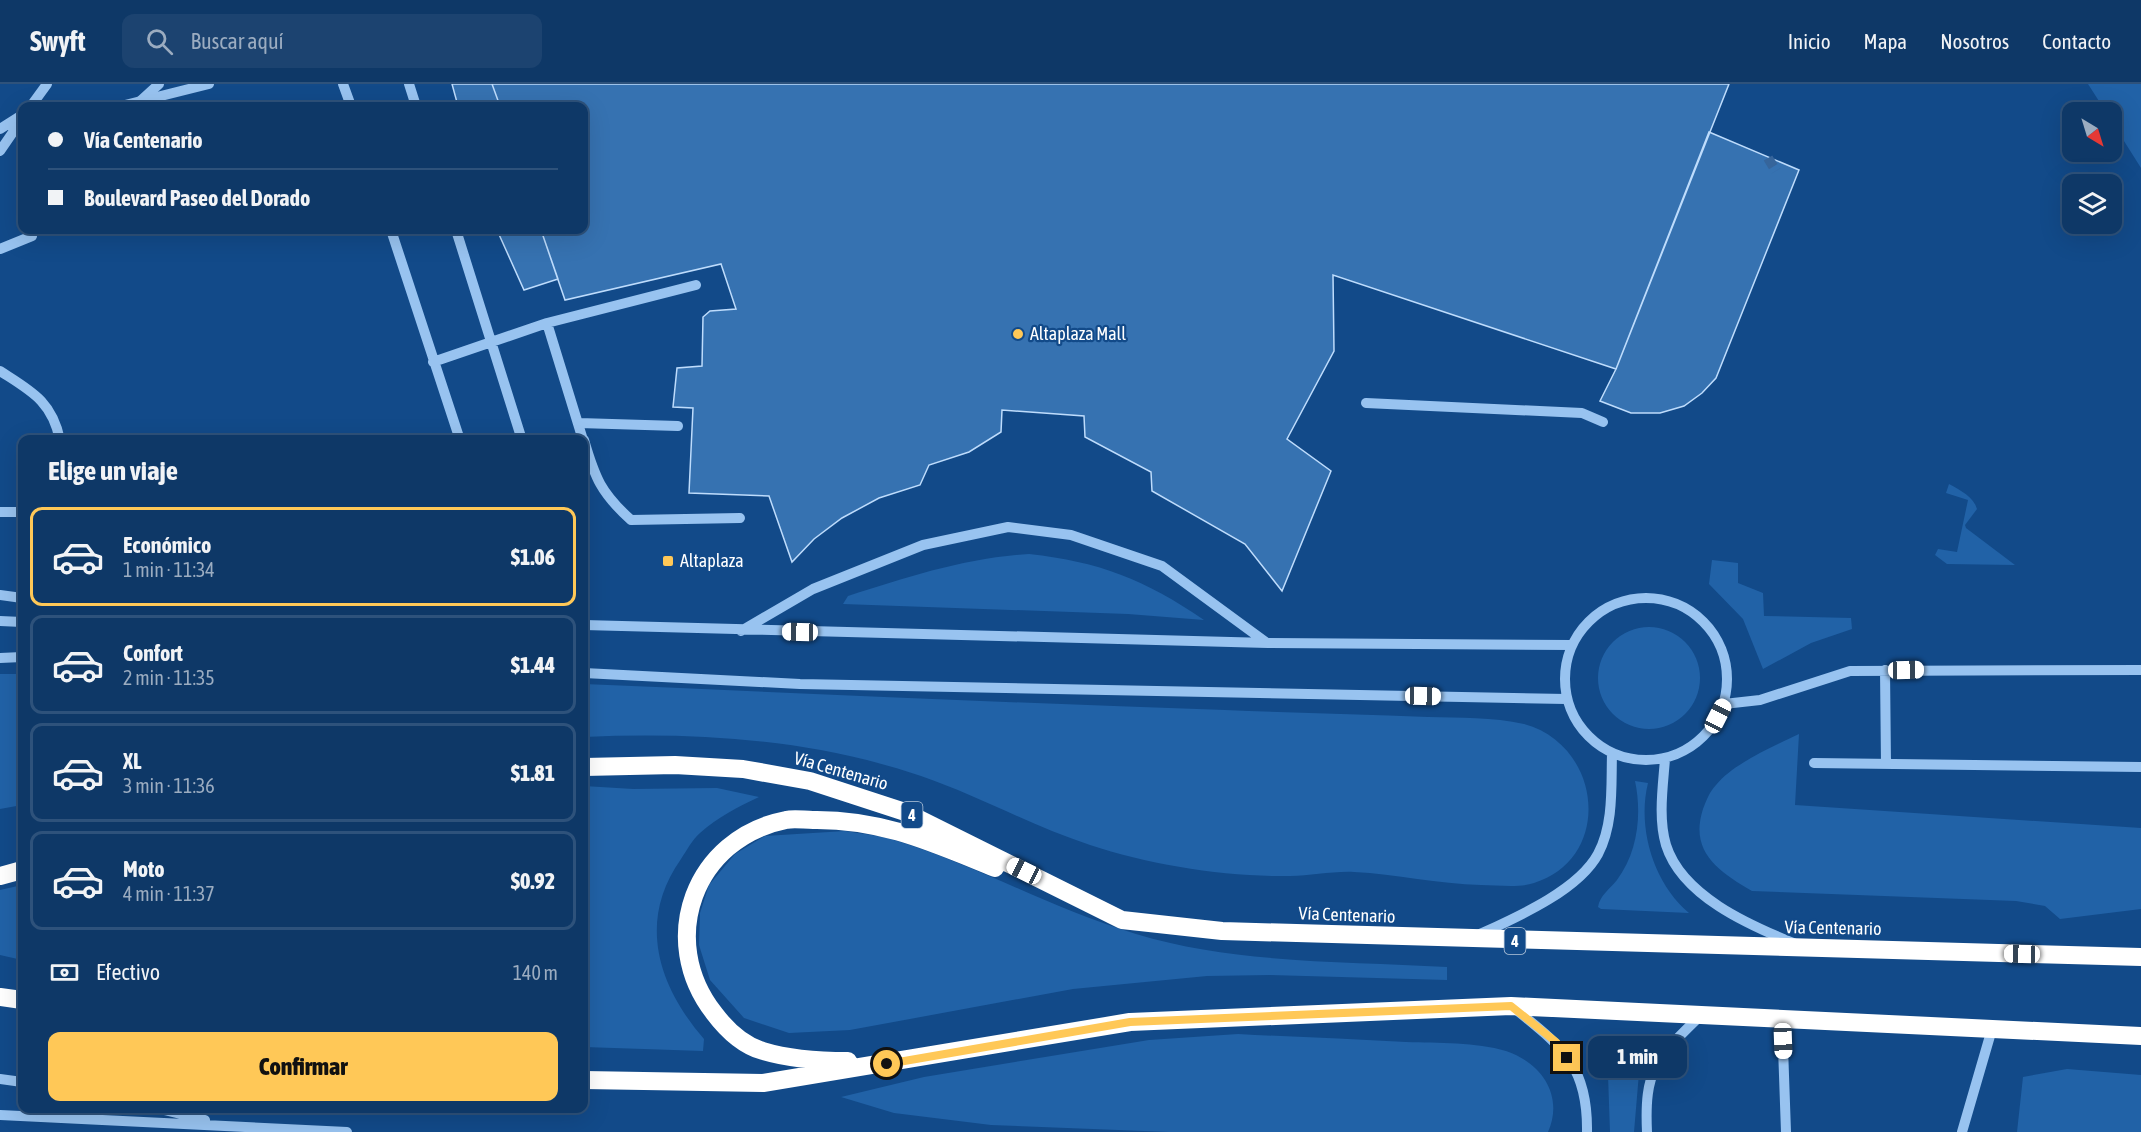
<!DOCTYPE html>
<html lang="es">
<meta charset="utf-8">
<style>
body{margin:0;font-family:"Asap Condensed",sans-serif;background:#1c4370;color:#f1f3f6;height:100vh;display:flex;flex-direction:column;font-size:22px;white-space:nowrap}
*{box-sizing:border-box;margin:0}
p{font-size:20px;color:#9bacc0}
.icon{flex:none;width:33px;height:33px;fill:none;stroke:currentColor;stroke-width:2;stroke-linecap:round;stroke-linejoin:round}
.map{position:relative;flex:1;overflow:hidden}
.side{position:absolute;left:18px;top:351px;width:570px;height:678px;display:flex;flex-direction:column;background:#0e3867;border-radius:12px;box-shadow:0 6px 24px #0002,0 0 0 2px #2e527b}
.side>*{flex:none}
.guide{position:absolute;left:18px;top:18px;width:570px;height:132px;border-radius:12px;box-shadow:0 6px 24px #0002,0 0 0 2px #2e527b;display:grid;align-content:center;height:132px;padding:0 30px;background:#0e3867}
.needle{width:39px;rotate:142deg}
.tools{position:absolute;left:2062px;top:18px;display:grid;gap:12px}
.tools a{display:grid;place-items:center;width:60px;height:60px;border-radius:12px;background:#0e3867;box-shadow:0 6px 24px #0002,0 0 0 2px #2e527b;font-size:30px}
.end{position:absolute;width:27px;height:27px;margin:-14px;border:8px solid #ffc857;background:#111;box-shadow:0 0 0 3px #111}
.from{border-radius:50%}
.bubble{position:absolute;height:42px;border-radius:12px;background:#0e3867;box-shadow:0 6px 24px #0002,0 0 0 2px #2e527b;font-size:20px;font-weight:800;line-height:42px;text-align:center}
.car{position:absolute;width:18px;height:36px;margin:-18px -9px;border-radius:8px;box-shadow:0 0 4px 2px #0007;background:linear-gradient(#fff 24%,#345 0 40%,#fff 0 76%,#345 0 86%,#fff 0)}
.guide b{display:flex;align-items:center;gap:21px;height:57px;font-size:22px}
.guide b+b{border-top:2px solid #2e527b}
.guide i{width:15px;height:15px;background:#f1f3f6}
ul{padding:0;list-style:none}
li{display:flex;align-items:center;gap:18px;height:99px;margin:0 12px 9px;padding:0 18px;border:3px solid #2e527b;border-radius:12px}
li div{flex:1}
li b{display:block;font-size:22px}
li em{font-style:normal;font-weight:800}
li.current{border-color:#ffc857}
li>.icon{width:54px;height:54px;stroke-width:1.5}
h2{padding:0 30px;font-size:27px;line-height:72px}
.pay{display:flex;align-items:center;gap:15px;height:66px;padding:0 30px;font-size:22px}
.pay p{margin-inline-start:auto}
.action{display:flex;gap:12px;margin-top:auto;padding:12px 30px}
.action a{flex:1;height:69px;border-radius:12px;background:#ffc857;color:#111;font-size:24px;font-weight:800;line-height:69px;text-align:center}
header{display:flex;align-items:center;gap:36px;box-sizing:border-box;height:84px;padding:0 30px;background:#0e3867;border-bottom:2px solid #2e527b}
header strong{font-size:28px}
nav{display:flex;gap:33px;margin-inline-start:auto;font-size:21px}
.search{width:420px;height:54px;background:#1c4370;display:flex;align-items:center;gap:15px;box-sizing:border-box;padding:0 21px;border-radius:12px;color:#9bacc0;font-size:22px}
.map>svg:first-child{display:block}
.green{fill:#2162a7}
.building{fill:#3672b1;stroke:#bedcfc;stroke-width:1.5}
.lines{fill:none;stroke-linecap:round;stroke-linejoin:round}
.minor-tunnel{stroke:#36659b;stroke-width:10;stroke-dasharray:10 5;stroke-linecap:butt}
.minor{stroke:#98c3f0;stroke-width:10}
.highway{stroke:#fff;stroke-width:18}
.minor-bridge{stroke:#98c3f0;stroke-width:10}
.route{stroke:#ffc857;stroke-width:8}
.poi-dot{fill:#ffc857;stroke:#124a89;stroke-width:2}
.labels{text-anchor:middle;stroke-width:4.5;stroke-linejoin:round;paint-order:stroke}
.shield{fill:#124a89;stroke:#b8c9dc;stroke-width:1.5}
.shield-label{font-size:16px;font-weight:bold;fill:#fff}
.poi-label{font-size:18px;fill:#fff;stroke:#124a89;text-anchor:start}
.street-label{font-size:18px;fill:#fff;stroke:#124a89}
</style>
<header>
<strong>Swyft</strong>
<div class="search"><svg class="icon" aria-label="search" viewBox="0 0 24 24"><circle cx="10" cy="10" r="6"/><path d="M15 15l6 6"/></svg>Buscar aquí</div>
<nav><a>Inicio</a><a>Mapa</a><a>Nosotros</a><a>Contacto</a></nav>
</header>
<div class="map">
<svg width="2141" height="1048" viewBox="0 0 2141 1048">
<rect width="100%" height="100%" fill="#124a89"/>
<path class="green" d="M2088 0H2141V84L2112 38V28H2106Z
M1949 400C1960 406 1974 413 1977 425L1965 441 1966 444 2015 481 1947 480 1935 471 1938 465 1957 468 1968 416 1946 409Z
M1029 470C1100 478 1144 495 1204 536L1128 530 843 520 848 512C908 493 965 474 1029 470Z
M1712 476 1738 479V499L1763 509 1764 532 1851 534 1852 545 1811 559 1763 585 1743 535 1709 500Z
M1598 594a51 51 0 1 1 102 0a51 51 0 1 1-102 0Z
M0 590H22V721L0 725Z
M584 600C797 609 1011 619 1225 626 1292 629 1360 630 1428 633 1459 634 1493 633 1524 640 1602 661 1614 774 1534 799 1519 804 1498 801 1481 801 1438 800 1396 790 1354 788 1332 787 1311 792 1290 792 1226 793 1150 781 1090 761 1032 742 979 712 921 692 812 655 697 648 584 653Z
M1799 650 1795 721 2141 744V825L2060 835 2045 822 2016 817 1752 807C1719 788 1689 768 1703 725 1706 717 1710 707 1716 701 1734 679 1774 662 1799 650Z
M1635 697 1648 699C1637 743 1653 799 1689 829L1601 825 1598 823C1600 811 1610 805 1617 796 1638 768 1642 730 1635 697Z
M584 702 633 705 717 704 759 713C738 723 718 733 700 749 692 756 687 766 681 775 637 837 658 902 704 955L703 967 584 963Z
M845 747C861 750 879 751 894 756 977 781 1052 825 1136 850 1235 880 1344 877 1447 883V896L1270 891 1207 892 1073 905 850 946 789 949 744 934 710 896 699 861 700 829 709 801 735 770 765 752Z
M22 801V876L0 871V806Z
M1238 950C1294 953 1350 955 1406 958 1438 959 1476 958 1506 967 1542 979 1564 1012 1548 1048H1169L991 1041 894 1029 841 1013 924 993 1149 956Z
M1593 960 1652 964 1639 989 1634 1048H1610L1608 991Z
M2067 985 2141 991V1048H2017L2023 993Z"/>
<path class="building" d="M452 0H492L500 22H458Z
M492 0H1729L1616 285 1333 191 1334 267 1287 355 1331 387 1282 507 1245 460 1152 407 1151 388 1085 353 1084 332 1002 326 1001 348 969 368 929 381 920 401 879 414 842 434 814 455 792 478 769 412 689 409 693 324 673 323 677 284 702 282 703 233 710 227 736 225 721 180 565 216 541 146H584V22H500Z
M1709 48 1799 86 1716 294 1702 309 1684 322 1660 329H1631L1600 317 1616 285Z
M497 146H541L558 195 524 206Z"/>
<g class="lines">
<path class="minor-tunnel" d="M1768 74 1776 87"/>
<path class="minor" d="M343 0 351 22
M409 0 416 22
M31 22 47 0
M121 22 209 0
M0 45 22 31
M0 67 22 35
M391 146 460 356
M456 146 522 356
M0 165 32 152
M547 239 696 201
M433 278 547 239 583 356
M0 287C31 307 52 317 60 356
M1366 319 1582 329 1603 338
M579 339 678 342
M584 356C595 394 601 409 631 436L740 434
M0 428H22
M0 511 22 514
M1565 595a81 81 0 1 1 162 0a81 81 0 1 1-162 0Z
M0 537 22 538
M584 541 1268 559 1572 561
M741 547 813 505 923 461 1008 443 1071 451 1162 482 1267 559
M0 574 22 573
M1885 586 1886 680
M584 589 800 600 1566 615
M1724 620 1760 616 1850 587 2141 586
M1665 675C1663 702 1658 734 1666 761 1682 812 1749 841 1793 859
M1814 679 2141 683
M1478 851C1515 834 1578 807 1598 770 1614 740 1611 702 1612 670
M1514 924C1562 963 1588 981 1587 1048
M1782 935 1786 1048
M0 995 22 998
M156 1024 205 1036
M0 1031 347 1048
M1647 1048C1644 984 1657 974 1701 931
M1962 1048 1992 945"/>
<path class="highway" d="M584 683 675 681 743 685 810 697 905 728 1122 836 1222 847 2141 873
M0 792 22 786
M0 913 22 916
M848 977C821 977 789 975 763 967 742 961 726 945 714 929 657 856 694 754 786 736 794 734 804 736 813 736 882 735 933 759 995 784
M584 996 763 999 1130 938 1511 922 2141 952"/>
<path class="minor-bridge" d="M135 22 159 0"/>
</g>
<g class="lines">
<path class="route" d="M887 980 1130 938 1511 922 1556 958 1567 974"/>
</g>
<g class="poi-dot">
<circle cx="1018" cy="250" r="6"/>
<rect x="662" y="471" width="12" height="12" rx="3"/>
</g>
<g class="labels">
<g class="shield">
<rect x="901.5" y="718" width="21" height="26" rx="4.5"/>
<rect x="1504.5" y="844" width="21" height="26" rx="4.5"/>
</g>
<g class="shield-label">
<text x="912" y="737">4</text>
<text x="1515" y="863">4</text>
</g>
<g class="poi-label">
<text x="1030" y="256">Altaplaza Mall</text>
<text x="680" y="483">Altaplaza</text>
</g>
<g class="street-label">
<text transform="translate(841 687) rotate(16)" y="6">Vía Centenario</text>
<text transform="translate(1347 831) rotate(2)" y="6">Vía Centenario</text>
<text transform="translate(1833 844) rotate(1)" y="6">Vía Centenario</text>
</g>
</g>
</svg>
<div class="tools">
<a><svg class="needle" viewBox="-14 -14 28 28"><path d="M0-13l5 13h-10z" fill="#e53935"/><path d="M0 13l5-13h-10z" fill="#9bacc0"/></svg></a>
<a><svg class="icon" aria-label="layers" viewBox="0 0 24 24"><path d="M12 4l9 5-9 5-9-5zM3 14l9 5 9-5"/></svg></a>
</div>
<i class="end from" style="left:887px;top:980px"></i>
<i class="end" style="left:1567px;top:974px"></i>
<div class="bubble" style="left:1588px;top:952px;width:99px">1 min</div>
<i class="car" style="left:800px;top:548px;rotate:271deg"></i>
<i class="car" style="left:1906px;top:586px;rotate:89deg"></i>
<i class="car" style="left:1423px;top:612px;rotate:91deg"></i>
<i class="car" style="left:1718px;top:632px;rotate:27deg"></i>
<i class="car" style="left:1024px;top:787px;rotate:296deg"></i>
<i class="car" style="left:2022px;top:870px;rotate:271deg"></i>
<i class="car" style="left:1783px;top:957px;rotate:178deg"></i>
<div class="guide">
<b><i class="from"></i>Vía Centenario</b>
<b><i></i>Boulevard Paseo del Dorado</b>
</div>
<section class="side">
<h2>Elige un viaje</h2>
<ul>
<li class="current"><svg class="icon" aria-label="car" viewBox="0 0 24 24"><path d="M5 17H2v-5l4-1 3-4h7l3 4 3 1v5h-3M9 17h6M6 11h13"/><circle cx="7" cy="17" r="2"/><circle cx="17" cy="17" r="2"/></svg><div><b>Económico</b><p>1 min · 11:34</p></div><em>$1.06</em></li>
<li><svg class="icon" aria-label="car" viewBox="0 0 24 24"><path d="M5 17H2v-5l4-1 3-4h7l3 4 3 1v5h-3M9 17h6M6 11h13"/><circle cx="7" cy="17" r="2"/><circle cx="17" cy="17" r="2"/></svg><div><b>Confort</b><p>2 min · 11:35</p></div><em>$1.44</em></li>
<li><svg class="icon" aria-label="car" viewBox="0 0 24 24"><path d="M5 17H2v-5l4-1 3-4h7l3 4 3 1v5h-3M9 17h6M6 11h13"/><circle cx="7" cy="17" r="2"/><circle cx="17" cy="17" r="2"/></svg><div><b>XL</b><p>3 min · 11:36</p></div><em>$1.81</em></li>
<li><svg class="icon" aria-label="car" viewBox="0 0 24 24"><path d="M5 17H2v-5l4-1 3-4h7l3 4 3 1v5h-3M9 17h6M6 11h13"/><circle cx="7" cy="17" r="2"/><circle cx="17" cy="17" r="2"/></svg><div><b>Moto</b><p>4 min · 11:37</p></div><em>$0.92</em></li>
</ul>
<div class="pay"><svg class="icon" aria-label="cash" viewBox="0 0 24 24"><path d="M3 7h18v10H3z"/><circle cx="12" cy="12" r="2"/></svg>Efectivo<p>140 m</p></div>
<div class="action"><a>Confirmar</a></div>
</section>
</div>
